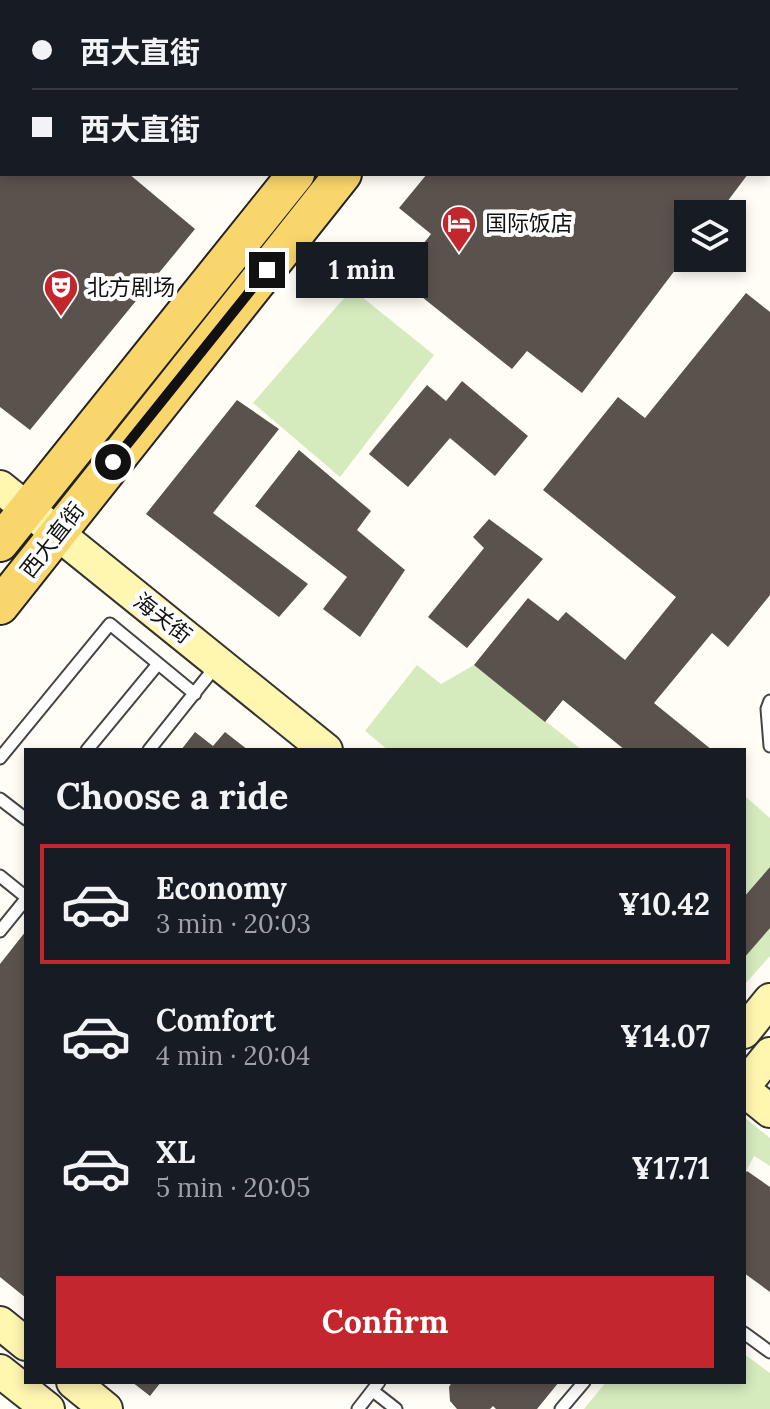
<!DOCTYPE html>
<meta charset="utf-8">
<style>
body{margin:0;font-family:Lora,"Noto Sans SC",serif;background:#242831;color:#f1f3f6;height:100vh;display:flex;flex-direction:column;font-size:30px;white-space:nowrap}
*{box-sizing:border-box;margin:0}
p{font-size:26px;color:#9ea1a6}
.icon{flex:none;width:44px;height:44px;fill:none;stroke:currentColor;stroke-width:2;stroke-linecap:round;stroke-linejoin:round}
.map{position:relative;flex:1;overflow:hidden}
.drawer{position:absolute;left:24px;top:748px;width:722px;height:636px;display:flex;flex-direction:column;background:#171b24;border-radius:0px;box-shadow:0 4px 12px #0003}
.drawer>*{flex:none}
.banner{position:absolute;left:0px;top:0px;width:770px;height:176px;box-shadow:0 4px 12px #0003;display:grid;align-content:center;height:176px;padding:0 32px;background:#171b24}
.fabs{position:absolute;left:674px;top:200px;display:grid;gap:16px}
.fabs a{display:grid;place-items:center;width:72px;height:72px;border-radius:0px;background:#171b24;box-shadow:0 4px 12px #0003;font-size:40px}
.end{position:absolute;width:36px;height:36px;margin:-18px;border:10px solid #111;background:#fff;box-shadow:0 0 0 4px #fff}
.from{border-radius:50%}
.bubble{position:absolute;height:56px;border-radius:0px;background:#171b24;box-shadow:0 4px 12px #0003;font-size:26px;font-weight:700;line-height:56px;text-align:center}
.banner b{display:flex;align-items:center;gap:28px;height:76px;font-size:30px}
.banner b+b{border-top:2px solid #363941}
.banner i{width:20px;height:20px;background:#f1f3f6}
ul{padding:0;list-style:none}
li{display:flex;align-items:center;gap:24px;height:120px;margin:0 16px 12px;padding:0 16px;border:4px solid transparent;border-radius:0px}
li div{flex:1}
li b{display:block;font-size:30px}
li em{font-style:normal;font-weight:700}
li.selected{border-color:#c4262e}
li>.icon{width:72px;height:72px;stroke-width:1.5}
h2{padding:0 32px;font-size:36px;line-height:96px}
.cta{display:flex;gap:16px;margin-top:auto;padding:16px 32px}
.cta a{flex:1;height:92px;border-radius:0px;background:#c4262e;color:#fff;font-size:32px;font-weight:700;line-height:92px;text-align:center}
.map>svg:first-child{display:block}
.green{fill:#d5ebbd}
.building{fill:#5a524d}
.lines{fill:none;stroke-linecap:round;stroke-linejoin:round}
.primary-tunnel{stroke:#dbdad3;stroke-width:36;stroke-dasharray:36 18;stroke-linecap:butt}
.lane-casing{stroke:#444;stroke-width:15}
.secondary-casing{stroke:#333;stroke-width:36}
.primary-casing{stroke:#222;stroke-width:40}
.lane{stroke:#fff;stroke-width:11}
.secondary{stroke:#fff6b0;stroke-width:32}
.primary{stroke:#f9d66b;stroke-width:36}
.route{stroke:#111;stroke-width:10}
.labels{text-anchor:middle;stroke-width:8;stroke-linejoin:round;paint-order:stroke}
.poi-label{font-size:22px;fill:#111;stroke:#fff;text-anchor:start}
.street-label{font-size:22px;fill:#111;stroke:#fff}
</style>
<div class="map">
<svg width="770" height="1409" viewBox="0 0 770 1409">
<rect width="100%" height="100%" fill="#fffdf5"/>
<path class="green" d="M352 289 434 355 340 477 253 403Z
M417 665 441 684 474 665 582 750H388L365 731Z
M746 797 770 818V956L744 985Z
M744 1117 770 1138V1166L754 1156 744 1175Z
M744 1354 770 1373V1409H584L606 1382H744Z"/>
<path class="building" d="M0 174H129L195 229 30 430 0 407Z
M427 174H748L718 214H688V253L582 393 527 351 512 369 397 277 431 234 399 208Z
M746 293 770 312V595L728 647 712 633 654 703 712 750H625L563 700 545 722 474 665 528 598 558 621 566 612 625 660 676 597 543 490 618 397 645 418Z
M462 381 528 436 495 476 450 438 408 487 369 454 427 385 446 401Z
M237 400 279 429 213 513 308 584 279 617 146 514Z
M299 450 371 511 357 530 405 570 360 637 323 609 347 577 255 506Z
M489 519 543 559 467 648 428 617 484 548 473 537Z
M195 732 213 746 225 732 248 750H181Z
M770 867V928L744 958V897Z
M26 931V1298L0 1277V964Z
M747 1171 770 1187V1292L744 1273V1175Z
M132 1382H161L150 1396Z
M452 1382H559L537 1409H496L493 1406 490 1409H457L450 1401 449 1387Z"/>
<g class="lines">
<path class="primary-tunnel" d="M753 0 756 2"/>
<g class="lane-casing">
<path id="lane" d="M770 701 767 709 770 746
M87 750 158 664
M149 750 216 666
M0 758 110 624 195 694
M0 799 26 819
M0 876 26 897
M0 931 26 899
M744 1333 770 1352
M373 1391 396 1409
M358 1409 379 1382
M561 1409 584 1382"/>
</g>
<g class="secondary-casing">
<path id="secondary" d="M215 2 217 0
M0 110H2
M0 487 326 750
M744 1032 770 1000
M744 1086 770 1054
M744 1090 770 1111
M0 1323 26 1344
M0 1371 48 1409
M73 1382 106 1409"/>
</g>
<g class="primary-casing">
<path id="primary" d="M533 0 540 2
M718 0 721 2
M423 2 424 0
M642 2 647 0
M768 41 770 42
M0 543 296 174
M0 606 343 174"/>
</g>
<use href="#lane" class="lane"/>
<use href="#secondary" class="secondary"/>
<use href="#primary" class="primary"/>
</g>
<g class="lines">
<path class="route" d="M113 462 267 270"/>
</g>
<defs>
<g id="hotel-pin" transform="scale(1.8)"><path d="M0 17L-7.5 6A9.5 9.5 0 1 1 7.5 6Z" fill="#c4262e" stroke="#fff"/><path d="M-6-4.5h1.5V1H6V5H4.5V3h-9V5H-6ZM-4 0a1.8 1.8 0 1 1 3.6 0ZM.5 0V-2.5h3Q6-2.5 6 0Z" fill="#fff"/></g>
<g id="theatre-pin" transform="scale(1.8)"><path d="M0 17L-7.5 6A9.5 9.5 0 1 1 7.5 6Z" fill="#c4262e" stroke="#fff"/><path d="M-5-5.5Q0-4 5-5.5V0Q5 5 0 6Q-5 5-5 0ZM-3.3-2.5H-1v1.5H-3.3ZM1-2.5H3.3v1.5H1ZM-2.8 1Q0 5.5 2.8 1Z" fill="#fff"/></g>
</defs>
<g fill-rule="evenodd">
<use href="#hotel-pin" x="459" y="223"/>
<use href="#theatre-pin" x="61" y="287"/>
</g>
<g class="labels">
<g class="poi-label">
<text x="485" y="231">国际饭店</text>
<text x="87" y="295">北方剧场</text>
</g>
<g class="street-label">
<text transform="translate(52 540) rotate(-52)" y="8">西大直街</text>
<text transform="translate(163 618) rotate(38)" y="8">海关街</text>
</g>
</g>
</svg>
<div class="fabs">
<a><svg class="icon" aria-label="layers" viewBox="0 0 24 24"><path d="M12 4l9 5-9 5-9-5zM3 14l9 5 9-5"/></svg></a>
</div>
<i class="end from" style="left:113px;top:462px"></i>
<i class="end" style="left:267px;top:270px"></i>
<div class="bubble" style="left:296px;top:242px;width:132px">1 min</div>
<div class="banner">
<b><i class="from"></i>西大直街</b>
<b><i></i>西大直街</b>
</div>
<section class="drawer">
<h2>Choose a ride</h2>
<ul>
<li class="selected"><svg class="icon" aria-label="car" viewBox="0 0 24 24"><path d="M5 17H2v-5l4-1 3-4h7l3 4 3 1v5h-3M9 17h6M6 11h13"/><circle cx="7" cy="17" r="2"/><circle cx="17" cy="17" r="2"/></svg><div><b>Economy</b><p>3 min · 20:03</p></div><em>¥10.42</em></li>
<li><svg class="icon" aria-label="car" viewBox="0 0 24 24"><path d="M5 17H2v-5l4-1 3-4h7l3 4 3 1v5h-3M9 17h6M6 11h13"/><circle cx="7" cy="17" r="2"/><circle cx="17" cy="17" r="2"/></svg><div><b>Comfort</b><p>4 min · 20:04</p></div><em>¥14.07</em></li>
<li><svg class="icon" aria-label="car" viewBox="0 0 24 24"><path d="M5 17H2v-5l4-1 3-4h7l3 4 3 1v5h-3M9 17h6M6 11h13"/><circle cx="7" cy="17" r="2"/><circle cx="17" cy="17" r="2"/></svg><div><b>XL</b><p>5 min · 20:05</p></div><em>¥17.71</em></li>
</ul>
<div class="cta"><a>Confirm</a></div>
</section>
</div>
